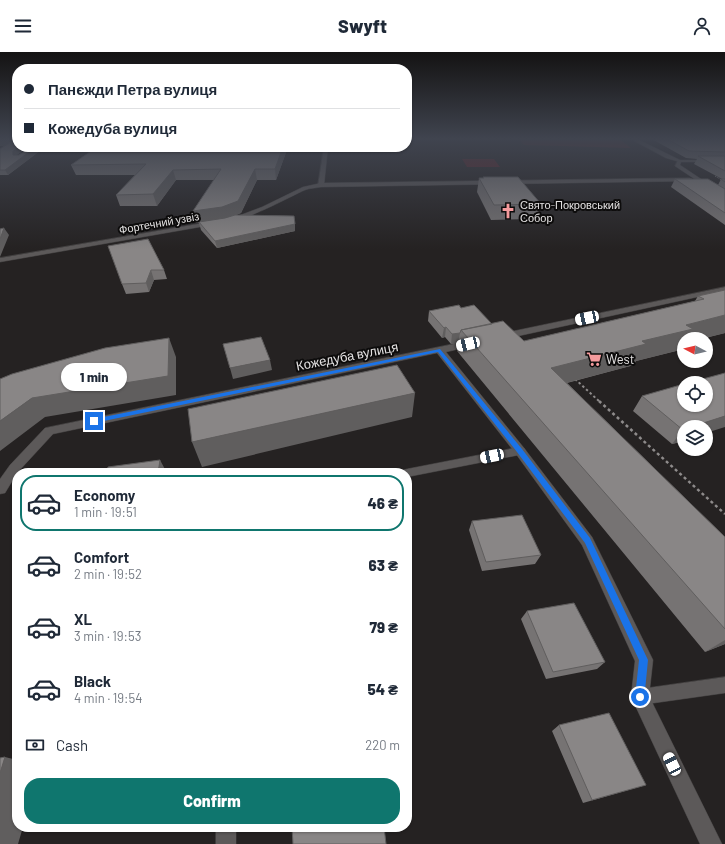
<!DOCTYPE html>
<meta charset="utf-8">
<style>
body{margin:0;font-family:Barlow,sans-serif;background:#f6f6f7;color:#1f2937;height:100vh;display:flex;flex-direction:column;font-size:15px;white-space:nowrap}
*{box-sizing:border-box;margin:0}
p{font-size:13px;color:#747a83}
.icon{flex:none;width:22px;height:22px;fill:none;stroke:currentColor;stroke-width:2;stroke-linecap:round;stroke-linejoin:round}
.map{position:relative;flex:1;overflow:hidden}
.drawer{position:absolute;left:12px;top:416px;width:400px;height:364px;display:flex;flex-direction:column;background:#fff;border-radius:16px;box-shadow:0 1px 3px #0004}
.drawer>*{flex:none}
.guide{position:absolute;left:12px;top:12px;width:400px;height:88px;border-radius:16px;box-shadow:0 1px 3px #0004;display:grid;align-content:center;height:88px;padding:0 12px;background:#fff}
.needle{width:26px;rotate:277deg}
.fabs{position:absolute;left:677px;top:280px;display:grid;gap:8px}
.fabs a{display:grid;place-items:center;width:36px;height:36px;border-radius:50%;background:#fff;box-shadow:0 1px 3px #0004;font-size:20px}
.end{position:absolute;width:18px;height:18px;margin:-9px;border:5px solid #1a73e8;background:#fff;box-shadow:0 0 0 2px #fff}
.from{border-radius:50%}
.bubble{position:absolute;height:28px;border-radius:14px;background:#fff;box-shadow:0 1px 3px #0004;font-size:13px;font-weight:800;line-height:28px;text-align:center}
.car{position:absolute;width:12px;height:24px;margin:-12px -6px;border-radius:5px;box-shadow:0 0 3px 1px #0007;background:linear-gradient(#fff 24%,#345 0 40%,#fff 0 76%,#345 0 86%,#fff 0)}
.guide b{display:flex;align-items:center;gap:14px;height:38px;font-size:15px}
.guide b+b{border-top:1px solid #e0e1e3}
.guide i{width:10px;height:10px;background:#1f2937}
ul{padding:7px 0 0;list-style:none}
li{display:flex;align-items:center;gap:12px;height:56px;margin:0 8px 6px;padding:0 4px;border:2px solid transparent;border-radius:16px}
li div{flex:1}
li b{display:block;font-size:15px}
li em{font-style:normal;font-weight:800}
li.on{border-color:#0f766e}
li>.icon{width:36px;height:36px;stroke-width:1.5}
.pay{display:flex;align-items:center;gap:10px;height:44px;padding:0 12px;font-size:15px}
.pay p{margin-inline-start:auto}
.cta{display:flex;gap:8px;margin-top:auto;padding:8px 12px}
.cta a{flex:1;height:46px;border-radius:16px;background:#0f766e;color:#fff;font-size:16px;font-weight:800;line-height:46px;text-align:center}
header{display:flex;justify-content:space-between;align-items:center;height:52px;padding:0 12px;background:#fff;font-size:18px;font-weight:800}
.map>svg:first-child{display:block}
.green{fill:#5d1e24}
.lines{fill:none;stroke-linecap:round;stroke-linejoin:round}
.lane-casing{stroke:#413f3f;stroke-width:1}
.street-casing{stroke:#413f3f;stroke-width:1}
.secondary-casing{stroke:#413f3f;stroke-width:1}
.path-far2{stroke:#8e8b8b;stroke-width:1;stroke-dasharray:1 1;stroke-linecap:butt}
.path-far1{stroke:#8e8b8b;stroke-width:2;stroke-dasharray:2.5 2.5;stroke-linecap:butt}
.path{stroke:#8e8b8b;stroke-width:2.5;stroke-dasharray:3 3;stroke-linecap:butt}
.lane{fill:#5c5959;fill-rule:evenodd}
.street{fill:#5c5959;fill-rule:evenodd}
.secondary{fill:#5c5959;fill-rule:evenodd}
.wall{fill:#767373}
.shaded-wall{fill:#605e5e}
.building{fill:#898686;stroke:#605e5e}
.route{fill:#1a73e8}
.labels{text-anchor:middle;stroke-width:4;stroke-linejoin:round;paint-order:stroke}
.far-poi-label{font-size:11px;fill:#e4e2e2;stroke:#0d0c0c;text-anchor:start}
.far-street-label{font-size:11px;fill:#e4e2e2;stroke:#0d0c0c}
.street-label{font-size:13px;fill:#e4e2e2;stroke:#0d0c0c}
.poi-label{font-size:13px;fill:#e4e2e2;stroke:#0d0c0c;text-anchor:start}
</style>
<header><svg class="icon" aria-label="menu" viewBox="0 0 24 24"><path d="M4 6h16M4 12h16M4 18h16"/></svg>Swyft<svg class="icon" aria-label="person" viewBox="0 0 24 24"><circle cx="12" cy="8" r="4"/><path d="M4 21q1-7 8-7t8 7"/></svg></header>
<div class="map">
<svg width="725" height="792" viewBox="0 0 725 792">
<rect width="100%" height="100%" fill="#252222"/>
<path class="green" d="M518 86H618L631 96 524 93Z
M462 107H494L500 115H467Z"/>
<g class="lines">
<g class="lane-casing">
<path id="lane" d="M407 87H410L411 88 407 89Z
M520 395 524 396 526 399 524 402 407 425V421H401L403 418 407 417Z
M725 625V641L640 653 634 651 632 645 634 639 640 637Z
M216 775H236V792H216Z"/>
</g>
<g class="street-casing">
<path id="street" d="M629 86H635L682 109 680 110 666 106Z
M324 95H328L324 133 321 135 318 133Z
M725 235V239L500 288 495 285 500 282Z
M473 288 478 291 476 293 446 300 524 396 592 485 653 608 649 644 722 792H700L634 651 631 645 635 609 582 493 516 402 437 301 53 382 17 421 5 441 0 442V427L10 413 45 376Z"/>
</g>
<g class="secondary-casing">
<path id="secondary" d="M678 108H725V110H681L680 113 701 127V129L699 130 675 114Z
M690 126 692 127V129L321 135C316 136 310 136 305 138 293 143 239 173 230 167L262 155 303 135 321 131Z
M215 169 217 170V172L0 210V206Z"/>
</g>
<path class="path-far2" d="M715 124 725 130"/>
<path class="path-far1" d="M575 327 600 350"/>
<path class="path" d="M599 349 725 462"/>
<use href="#lane" class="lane"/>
<use href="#street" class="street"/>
<use href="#secondary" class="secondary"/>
</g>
<path class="wall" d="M0 86 17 95H29L16 103H19L31 95H45L8 123H0V97L5 93 0 94Z
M650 86H725V173L671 135 675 127 718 133 721 127H722L694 112 697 107 686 106Z
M97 95H288L276 128H257L241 161 236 163 294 164 295 179 217 196 201 178 199 171H196L214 128H176L157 154H120L116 143 135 123H76L71 113Z
M483 125 541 152 536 167 491 168 477 140 479 126H483Z
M148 187 164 218 167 227 154 228 149 240 126 242 122 232Z
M725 238V281L701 287H684V291L680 298 636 309 634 313 567 331 725 485V592L705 600 457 299 458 291 451 292 445 285 442 286 428 269 429 259 461 256 524 289 695 249 698 244Z
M642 344 684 375V389L672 392 633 359Z
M472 469 541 503 535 512 482 519 469 478Z
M527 559 605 610 597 617 546 627 521 567Z
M559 673 646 733 583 751 552 679Z"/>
<path class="shaded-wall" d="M14 88 16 93 0 94V89Z
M19 95H29L15 104 13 103V99Z
M36 95H45L8 123 5 118Z
M283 95H288L276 128 275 117Z
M255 117 257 128 241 161 225 167 196 171 193 159Z
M173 118 176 128 157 154 153 142Z
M295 172V179L217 196 215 189Z
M4 176 9 183 0 205V187Z
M151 218 154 228 149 240 146 231Z
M725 263V281L701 287H684V291L680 298 636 309 634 313 543 337 551 316 642 289 686 273Z
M446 275 445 285 442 286 444 276Z
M460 281 458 291 451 292 452 282Z
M169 286 176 305V343L45 365 0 399V369L32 346Z
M270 308 272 318 233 327 230 316Z
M415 341 412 365 202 415 192 390Z
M725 364V375L706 381V375H691Z
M684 377V389L672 392 683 378Z
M160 408 167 421H158Z
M725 588V592L705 600Z
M5 705 17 708V775H23L18 792H0V721Z"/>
<path class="building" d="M0 86H17V95H19L13 99V103H19L31 95H36L5 118H0V97L14 88 0 89Z
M665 86H725V100L689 99Z
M97 95H283L275 117H255L238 149 222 155 193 159 221 117 173 118 153 142 116 143 146 112 71 113Z
M698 104H725V119Z
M483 125H518L541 152 494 153 479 126H484Z
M675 127H708L725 137V161Z
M721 127H725V130Z
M235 163 294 164 295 172 215 189 199 170 225 166Z
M4 176 0 187V177Z
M148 187 164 218H151L146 231 122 232 108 194Z
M725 238V263L686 273 693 277 642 289 646 292 551 316 725 485V577L461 278 503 269 524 289 704 247 698 244Z
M459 253 461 256 474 253 492 272 461 278 460 281 452 282 446 275 444 276 429 259Z
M261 285 270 308 230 316 223 292Z
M169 286 168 324 32 346 0 369V327L12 322 105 296Z
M397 313 415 341 192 390 188 357Z
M725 321V364L691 375H684V377L683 378 642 344 684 332V353H706V331H688Z
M160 408 158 421H106L108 415Z
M522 463 541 503 486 510 472 469Z
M574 551 605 610 553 620 527 559Z
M609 661 646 733 592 748 559 673Z
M5 705 0 721V706Z
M292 775H384L386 792H293Z"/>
<linearGradient id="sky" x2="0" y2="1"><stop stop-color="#141313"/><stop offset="0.44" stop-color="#40444f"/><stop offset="1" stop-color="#40444f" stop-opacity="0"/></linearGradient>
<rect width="725" height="197" fill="url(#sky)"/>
<path class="route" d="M440 297 522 397 590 486 648 608 644 649 640 650 637 649 635 645 639 608 585 491 517 400 438 300 94 371 91 369 94 367Z"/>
<defs>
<g id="church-bare" transform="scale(1.2)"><path d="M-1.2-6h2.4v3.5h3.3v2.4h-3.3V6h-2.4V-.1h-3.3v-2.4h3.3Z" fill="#f59b9d" stroke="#0d0c0c" stroke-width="2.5" paint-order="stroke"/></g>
<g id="supermarket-bare" transform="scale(1.2)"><path d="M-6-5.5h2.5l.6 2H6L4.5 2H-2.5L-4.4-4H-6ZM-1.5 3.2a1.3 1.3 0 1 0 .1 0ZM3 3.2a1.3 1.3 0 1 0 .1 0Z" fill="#f59b9d" stroke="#0d0c0c" stroke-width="2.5" paint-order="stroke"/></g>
</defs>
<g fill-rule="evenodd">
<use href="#church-bare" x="508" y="159"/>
<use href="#supermarket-bare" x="594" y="307"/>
</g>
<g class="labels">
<g class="far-poi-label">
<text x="520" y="157">Свято-Покровський<tspan x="520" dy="13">Собор</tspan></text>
</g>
<g class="far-street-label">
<text transform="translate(159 171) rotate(-10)" y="4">Фортечний узвіз</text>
</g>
<g class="street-label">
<text transform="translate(347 304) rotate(-11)" y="5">Кожедуба вулиця</text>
</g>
<g class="poi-label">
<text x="606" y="312">West</text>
</g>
</g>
</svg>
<div class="fabs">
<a><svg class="needle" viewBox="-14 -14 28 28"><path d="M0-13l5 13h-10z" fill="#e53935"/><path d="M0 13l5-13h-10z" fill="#747a83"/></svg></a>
<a><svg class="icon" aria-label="locate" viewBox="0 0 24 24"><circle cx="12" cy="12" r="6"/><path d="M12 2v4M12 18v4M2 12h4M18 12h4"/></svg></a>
<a><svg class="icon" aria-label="layers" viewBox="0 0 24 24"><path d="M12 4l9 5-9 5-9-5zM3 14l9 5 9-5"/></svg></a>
</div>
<i class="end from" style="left:640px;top:645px"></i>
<i class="end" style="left:94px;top:369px"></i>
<div class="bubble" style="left:61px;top:311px;width:66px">1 min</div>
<i class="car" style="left:587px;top:266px;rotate:258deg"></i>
<i class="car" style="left:468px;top:292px;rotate:257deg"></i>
<i class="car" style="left:492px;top:404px;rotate:258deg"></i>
<i class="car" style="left:672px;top:712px;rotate:334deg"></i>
<div class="guide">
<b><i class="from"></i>Панєжди Петра вулиця</b>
<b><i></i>Кожедуба вулиця</b>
</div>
<section class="drawer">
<ul>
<li class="on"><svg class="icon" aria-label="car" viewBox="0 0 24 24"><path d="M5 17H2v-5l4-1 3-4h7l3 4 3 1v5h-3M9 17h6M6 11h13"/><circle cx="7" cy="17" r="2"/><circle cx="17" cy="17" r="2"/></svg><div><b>Economy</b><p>1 min · 19:51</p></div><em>46 ₴</em></li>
<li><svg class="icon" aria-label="car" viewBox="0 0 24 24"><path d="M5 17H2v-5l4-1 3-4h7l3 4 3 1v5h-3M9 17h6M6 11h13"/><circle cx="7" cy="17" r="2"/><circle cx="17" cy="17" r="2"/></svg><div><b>Comfort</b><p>2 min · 19:52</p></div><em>63 ₴</em></li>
<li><svg class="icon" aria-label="car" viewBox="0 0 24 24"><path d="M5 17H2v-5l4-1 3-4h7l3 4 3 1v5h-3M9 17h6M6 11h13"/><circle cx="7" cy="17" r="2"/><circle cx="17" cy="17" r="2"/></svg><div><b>XL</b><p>3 min · 19:53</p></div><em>79 ₴</em></li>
<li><svg class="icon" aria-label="car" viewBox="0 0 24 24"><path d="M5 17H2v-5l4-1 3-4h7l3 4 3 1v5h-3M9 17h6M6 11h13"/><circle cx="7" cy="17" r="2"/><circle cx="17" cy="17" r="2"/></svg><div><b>Black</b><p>4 min · 19:54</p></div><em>54 ₴</em></li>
</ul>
<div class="pay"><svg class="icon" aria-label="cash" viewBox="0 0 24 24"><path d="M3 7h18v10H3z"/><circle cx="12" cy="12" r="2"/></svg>Cash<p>220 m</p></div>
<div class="cta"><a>Confirm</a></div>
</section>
</div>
